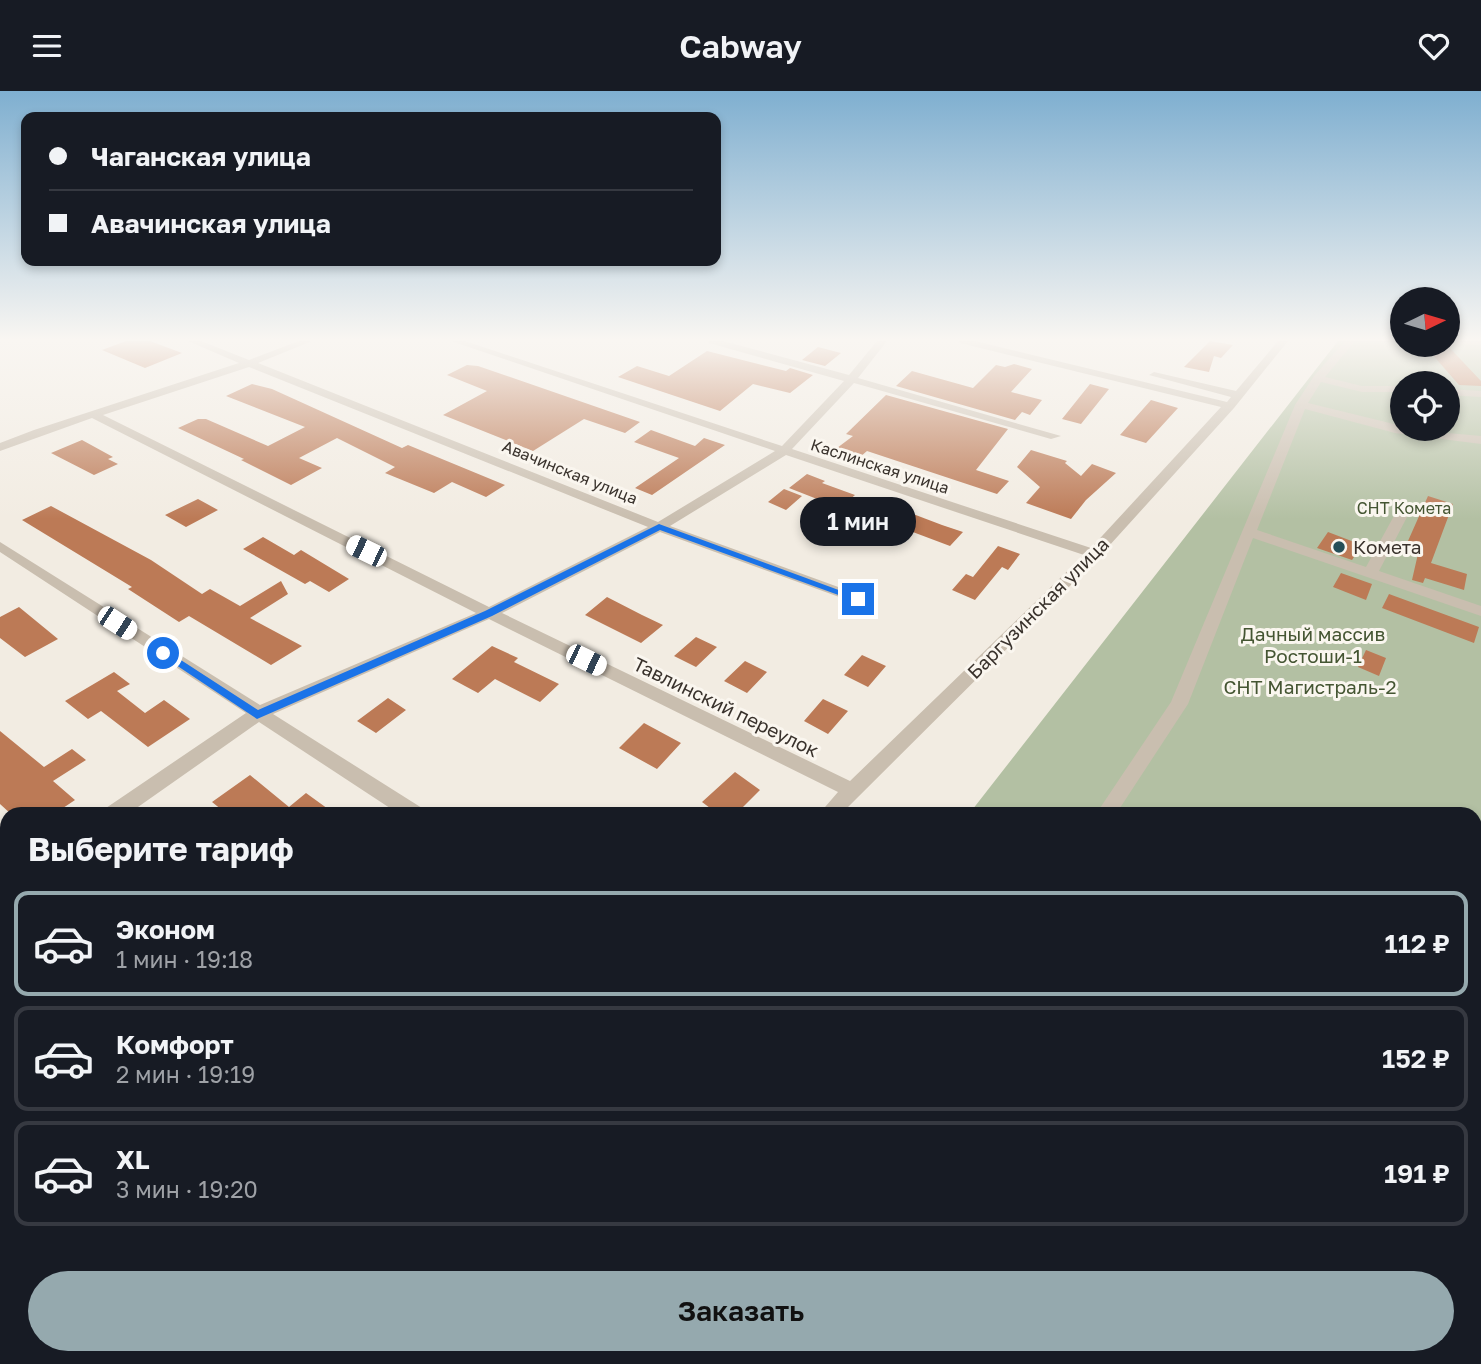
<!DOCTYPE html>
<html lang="ru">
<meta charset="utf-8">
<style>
body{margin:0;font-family:"Golos Text",sans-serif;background:#20242c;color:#f1f3f6;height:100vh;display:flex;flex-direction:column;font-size:26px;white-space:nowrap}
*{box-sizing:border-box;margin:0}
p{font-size:23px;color:#9ea1a6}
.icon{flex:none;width:38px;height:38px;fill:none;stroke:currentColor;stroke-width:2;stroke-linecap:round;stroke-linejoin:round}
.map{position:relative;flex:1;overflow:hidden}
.drawer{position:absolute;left:0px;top:716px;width:1482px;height:558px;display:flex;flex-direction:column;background:#171b24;border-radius:21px 21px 0 0;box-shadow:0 4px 10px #0003}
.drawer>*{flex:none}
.guide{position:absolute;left:21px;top:21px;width:700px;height:154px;border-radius:14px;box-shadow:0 4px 10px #0003;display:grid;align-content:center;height:154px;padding:0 28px;background:#171b24}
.needle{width:46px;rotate:85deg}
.fabs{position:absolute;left:1390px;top:196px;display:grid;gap:14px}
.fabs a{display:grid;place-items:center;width:70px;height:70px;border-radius:50%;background:#171b24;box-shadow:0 4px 10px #0003;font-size:35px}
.end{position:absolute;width:32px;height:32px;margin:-16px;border:9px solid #1a73e8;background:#fff;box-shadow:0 0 0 4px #fff}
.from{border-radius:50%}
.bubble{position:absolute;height:49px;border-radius:24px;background:#171b24;box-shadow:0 4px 10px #0003;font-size:23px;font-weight:600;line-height:49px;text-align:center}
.car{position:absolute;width:21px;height:42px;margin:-21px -10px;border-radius:9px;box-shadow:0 0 5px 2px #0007;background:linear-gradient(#fff 24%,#345 0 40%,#fff 0 76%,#345 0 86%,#fff 0)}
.guide b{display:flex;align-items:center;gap:24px;height:66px;font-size:26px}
.guide b+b{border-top:2px solid #363941}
.guide i{width:18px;height:18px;background:#f1f3f6}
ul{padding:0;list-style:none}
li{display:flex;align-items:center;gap:21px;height:105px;margin:0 14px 10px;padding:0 14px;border:4px solid #363941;border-radius:14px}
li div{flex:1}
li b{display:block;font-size:26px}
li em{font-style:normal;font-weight:600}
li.current{border-color:#95a9ae}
li>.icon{width:63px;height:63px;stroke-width:1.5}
h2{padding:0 28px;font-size:32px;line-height:84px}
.cta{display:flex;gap:14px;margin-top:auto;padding:14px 28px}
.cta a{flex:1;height:80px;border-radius:42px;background:#95a9ae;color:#111;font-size:28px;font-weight:600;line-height:80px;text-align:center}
header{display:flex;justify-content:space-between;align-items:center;height:91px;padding:0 28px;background:#171b24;font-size:32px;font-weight:600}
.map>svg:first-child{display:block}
.green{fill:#b3c0a3;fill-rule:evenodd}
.building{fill:#bc7a56}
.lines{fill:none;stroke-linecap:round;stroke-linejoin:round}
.minor{fill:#c9beaf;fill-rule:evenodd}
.route{fill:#1a73e8}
.poi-dot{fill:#254e57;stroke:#faf6ef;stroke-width:2.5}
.labels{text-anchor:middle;stroke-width:6;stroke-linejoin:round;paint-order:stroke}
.far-street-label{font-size:16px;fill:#39322c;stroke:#faf6ef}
.far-park-label{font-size:16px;fill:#445532;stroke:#faf6ef}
.poi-label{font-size:19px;fill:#39322c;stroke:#faf6ef;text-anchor:start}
.street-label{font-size:19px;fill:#39322c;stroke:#faf6ef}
.park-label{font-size:19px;fill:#445532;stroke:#faf6ef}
</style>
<header><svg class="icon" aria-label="menu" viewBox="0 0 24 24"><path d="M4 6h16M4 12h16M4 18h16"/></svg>Cabway<svg class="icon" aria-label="heart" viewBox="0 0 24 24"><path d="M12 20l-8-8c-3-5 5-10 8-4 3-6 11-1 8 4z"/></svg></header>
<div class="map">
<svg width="1481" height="1273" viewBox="0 0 1481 1273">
<rect width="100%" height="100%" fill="#f2ece2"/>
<path class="green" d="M1338 250H1402V254H1447V250H1481V1273H539L544 1267H1475V723H969ZM1402 292H1447V338H1402Z"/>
<path class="building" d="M126 250H150L182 262 145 277 102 259Z
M1210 250 1233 254 1221 267 1214 265 1209 281 1184 276Z
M1424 254H1447L1481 290V295L1459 294Z
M818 256 841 262 825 275 802 269Z
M707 260 786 280 790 277 813 284 790 302 753 293 720 320 618 286 637 275 669 285Z
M1014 273 1032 278 1011 301 1042 309 1030 324 1022 321 1015 329 896 295 912 280 973 297 996 274 1005 276Z
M467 274 478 275 640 331 625 342 584 328 533 360 443 324 487 300 447 284Z
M252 293 272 298 402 357 408 354 505 394 486 406 452 391 434 402 385 382 395 376 337 347 299 367 322 377 291 394 241 369 244 368 178 337 198 328H206L268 355 305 336 226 305Z
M1090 293 1109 298 1081 333 1062 328Z
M886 304 1008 338 976 379 1009 390 997 403 867 360 860 366 837 357 853 345 846 343Z
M1151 309 1178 317 1146 352 1120 344Z
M651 339 695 355 704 347 725 354 652 404 635 397 679 367 634 351Z
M82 349 113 366 108 368 118 373 94 384 51 362Z
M1031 359 1067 370 1065 372 1081 385 1092 373 1116 382 1086 409 1071 428 1026 412 1040 396 1017 376Z
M807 383 825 390 822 392 855 404 840 417 789 397Z
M784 398 802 405 786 419 768 411Z
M1428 405 1453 413 1431 472 1467 483 1464 499 1425 487 1423 492 1412 489 1420 454 1408 450Z
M871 407 942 434 963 441 950 455 857 420Z
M198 408 218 419 186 436 165 424Z
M51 415 151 469 202 503 210 498 240 515 281 490 288 503 250 527 302 555 271 574 189 525 179 531 128 498 132 496 22 429Z
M1328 441 1362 454 1352 469 1317 457Z
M263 446 294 464 301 459 349 488 329 501 310 490 305 493 243 458Z
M998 455 1020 463 1008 479 1002 476 975 509 952 499 966 483 973 486Z
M1341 482 1372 493 1366 509 1333 496Z
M1389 503 1479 536 1474 552 1382 517Z
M607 506 642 524 663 534 641 552 585 524Z
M19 516 58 548 25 566 0 547V526Z
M696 546 717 556 696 576 674 565Z
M492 555 518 567 514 571 559 593 540 611 495 588 478 602 452 588Z
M1366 559 1386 567 1379 585 1358 576Z
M862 564 886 575 868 596 844 584Z
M745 570 767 581 747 602 724 590Z
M114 581 130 593 117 600 145 622 164 609 190 628 148 656 101 620 88 628 65 610Z
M388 607 406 619 376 642 357 630Z
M823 608 848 620 828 643 804 630Z
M644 632 681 652 657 678 619 657Z
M0 640 44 676 72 658 86 669 53 690 75 709 54 723H11L0 713Z
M735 681 760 699 736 723H718L702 711Z
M250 684 289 716 306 702 335 723H227L212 711Z"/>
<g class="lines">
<path class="minor" d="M188 250H201L249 269 299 250H312L258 272 658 431 775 360 451 250H465L782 355 844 290 709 252 708 250H723L849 284 877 250H887L858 287 1061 345 1051 348 854 292 792 358 1091 457 1221 316 960 252 959 250H975L1227 311 1231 306 1149 284 1154 281 1236 300 1278 250H1288L1234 317 1099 466 841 723H819L838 701 489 528 273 623 422 717 424 723H399L259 631 128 723H104L106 717 246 622 0 461V451L260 614 476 522 92 327 0 360V352L34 339 239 272ZM249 276 648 436 489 516 103 324ZM786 364 1084 464 850 690 502 522 660 441 853 511H863L866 508 863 505 670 435Z
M1345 250H1355L1325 286 1362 295H1402V301H1362L1321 291 1308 312 1402 335V338L1481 345V353L1395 342 1305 318 1257 439 1366 476 1395 423H1405L1407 426 1379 480 1481 515V525L1253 447 1188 613 1116 723H1096L1171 611 1295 314 1314 285Z
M1453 250H1481V254L1458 253Z
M1447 298 1481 300V306L1447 304Z
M0 792 7 794V816L0 814Z
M1475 950 1481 953V977L1475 974Z
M244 1267H277L274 1273H241Z
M723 1267H754L751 1273H720Z
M1147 1267H1177L1174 1273H1144Z"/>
</g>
<linearGradient id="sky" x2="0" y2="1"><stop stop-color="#7fafd0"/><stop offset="0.58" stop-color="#f9f6f2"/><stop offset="1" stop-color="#f9f6f2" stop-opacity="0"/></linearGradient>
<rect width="1481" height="428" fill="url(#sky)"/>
<path class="route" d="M659 433 863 508 855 510 660 439 492 525 257 628 158 562 167 560 258 619 485 520Z"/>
<circle class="poi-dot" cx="1339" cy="456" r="7"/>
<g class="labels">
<g class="far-street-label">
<text transform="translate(880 375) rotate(18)" y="6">Каслинская улица</text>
<text transform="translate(570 381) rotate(22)" y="6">Авачинская улица</text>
</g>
<g class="far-park-label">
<text x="1404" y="423">СНТ Комета</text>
</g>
<g class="poi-label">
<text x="1353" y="463">Комета</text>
</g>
<g class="street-label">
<text transform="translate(1038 517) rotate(-45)" y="7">Баргузинская улица</text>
<text transform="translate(726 616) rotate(26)" y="7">Тавлинский переулок</text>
</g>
<g class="park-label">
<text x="1313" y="550">Дачный массив<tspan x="1313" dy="22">Ростоши-1</tspan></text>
<text x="1310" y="603">СНТ Магистраль-2</text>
</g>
</g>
</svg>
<div class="fabs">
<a><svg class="needle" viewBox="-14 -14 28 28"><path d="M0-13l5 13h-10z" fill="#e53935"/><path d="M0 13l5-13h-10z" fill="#9ea1a6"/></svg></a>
<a><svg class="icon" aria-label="locate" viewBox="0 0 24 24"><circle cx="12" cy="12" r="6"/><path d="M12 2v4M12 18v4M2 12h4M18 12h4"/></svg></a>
</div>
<i class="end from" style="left:163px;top:562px"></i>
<i class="end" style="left:858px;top:508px"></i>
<div class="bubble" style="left:800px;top:406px;width:116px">1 мин</div>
<i class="car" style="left:366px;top:460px;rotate:296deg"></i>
<i class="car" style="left:117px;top:532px;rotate:123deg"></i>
<i class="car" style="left:586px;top:569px;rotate:116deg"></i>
<div class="guide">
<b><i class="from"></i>Чаганская улица</b>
<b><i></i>Авачинская улица</b>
</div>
<section class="drawer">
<h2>Выберите тариф</h2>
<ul>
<li class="current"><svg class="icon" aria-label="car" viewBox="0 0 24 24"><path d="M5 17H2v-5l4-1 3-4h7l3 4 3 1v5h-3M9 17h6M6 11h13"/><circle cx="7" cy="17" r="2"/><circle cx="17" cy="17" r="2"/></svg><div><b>Эконом</b><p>1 мин · 19:18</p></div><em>112 ₽</em></li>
<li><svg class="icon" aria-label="car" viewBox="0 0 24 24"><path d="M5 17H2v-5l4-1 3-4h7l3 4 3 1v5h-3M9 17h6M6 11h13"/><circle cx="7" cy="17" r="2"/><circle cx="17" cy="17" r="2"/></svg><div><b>Комфорт</b><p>2 мин · 19:19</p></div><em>152 ₽</em></li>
<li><svg class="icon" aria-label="car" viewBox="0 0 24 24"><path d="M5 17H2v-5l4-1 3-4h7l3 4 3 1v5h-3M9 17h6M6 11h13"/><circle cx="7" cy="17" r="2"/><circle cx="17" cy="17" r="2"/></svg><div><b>XL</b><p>3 мин · 19:20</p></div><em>191 ₽</em></li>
</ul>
<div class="cta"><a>Заказать</a></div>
</section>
</div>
